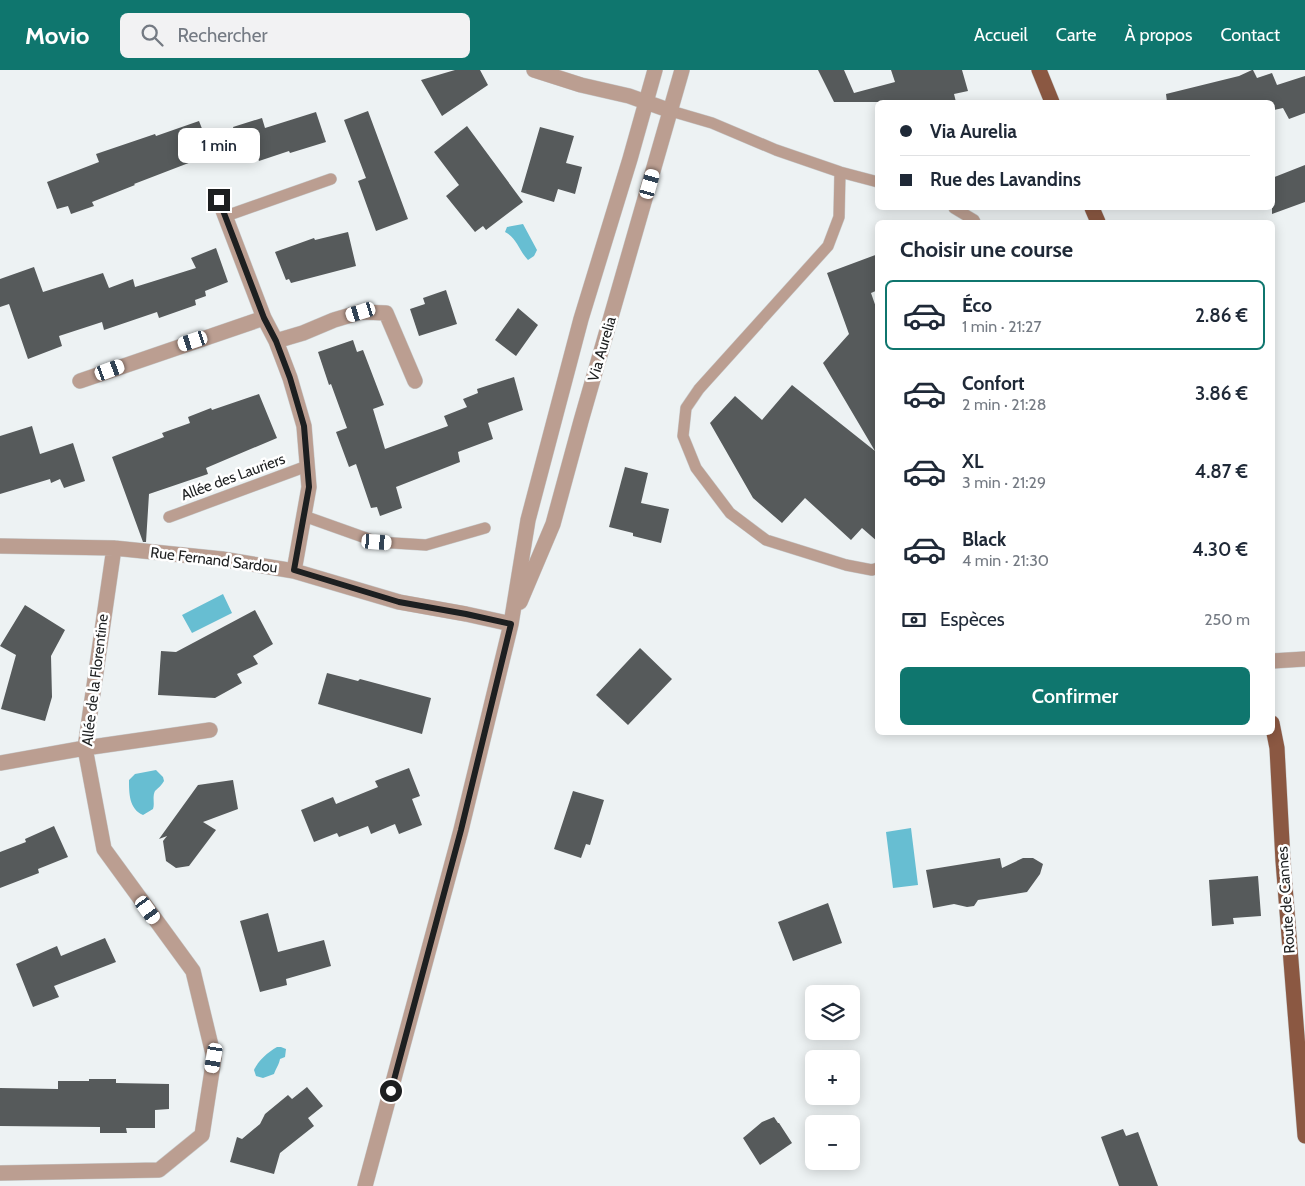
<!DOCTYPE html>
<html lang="fr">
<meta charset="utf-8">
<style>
body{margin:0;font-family:Cabin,sans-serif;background:#f2f2f3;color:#1f2937;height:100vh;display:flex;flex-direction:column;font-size:19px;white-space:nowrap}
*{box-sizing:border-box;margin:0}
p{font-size:16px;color:#747a83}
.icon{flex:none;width:28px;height:28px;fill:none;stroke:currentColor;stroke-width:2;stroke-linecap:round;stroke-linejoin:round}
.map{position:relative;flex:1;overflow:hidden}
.details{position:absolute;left:875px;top:150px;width:400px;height:515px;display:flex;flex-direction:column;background:#fff;border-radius:8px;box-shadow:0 2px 12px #0003}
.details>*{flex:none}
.banner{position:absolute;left:875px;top:30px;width:400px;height:110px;border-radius:8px;box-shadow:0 2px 12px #0003;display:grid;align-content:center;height:110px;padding:0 25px;background:#fff}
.buttons{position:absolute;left:805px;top:915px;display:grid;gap:10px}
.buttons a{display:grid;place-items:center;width:55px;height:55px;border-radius:8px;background:#fff;box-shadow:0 2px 12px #0003;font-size:25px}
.end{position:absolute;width:22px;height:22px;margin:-11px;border:6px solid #1d1f20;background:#fff;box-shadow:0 0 0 2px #fff}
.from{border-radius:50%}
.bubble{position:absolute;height:35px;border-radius:8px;background:#fff;box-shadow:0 2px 12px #0003;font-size:16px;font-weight:600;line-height:35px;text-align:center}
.car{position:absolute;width:15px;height:30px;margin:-15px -8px;border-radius:6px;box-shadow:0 0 4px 1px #0007;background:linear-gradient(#fff 24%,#345 0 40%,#fff 0 76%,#345 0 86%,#fff 0)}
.banner b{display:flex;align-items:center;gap:18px;height:48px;font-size:19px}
.banner b+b{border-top:1px solid #e0e1e3}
.banner i{width:12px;height:12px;background:#1f2937}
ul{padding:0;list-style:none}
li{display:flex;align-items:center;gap:15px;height:70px;margin:0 10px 8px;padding:0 15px;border:2px solid transparent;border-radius:8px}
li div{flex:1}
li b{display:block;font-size:19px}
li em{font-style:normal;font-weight:600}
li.active{border-color:#0f766e}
li>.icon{width:45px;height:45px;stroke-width:1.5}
h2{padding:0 25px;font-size:22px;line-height:60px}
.pay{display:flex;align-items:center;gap:12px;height:55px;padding:0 25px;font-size:19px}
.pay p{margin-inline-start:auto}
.button{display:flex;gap:10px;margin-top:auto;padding:10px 25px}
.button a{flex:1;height:58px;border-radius:8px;background:#0f766e;color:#fff;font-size:20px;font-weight:600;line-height:58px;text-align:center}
header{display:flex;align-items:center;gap:30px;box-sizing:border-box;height:70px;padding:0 25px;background:#0f766e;color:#fff}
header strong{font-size:24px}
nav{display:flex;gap:28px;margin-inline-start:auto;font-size:18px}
.search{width:350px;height:45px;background:#f2f2f3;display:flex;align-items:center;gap:12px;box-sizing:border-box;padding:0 18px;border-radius:8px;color:#747a83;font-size:19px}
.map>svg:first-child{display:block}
.water{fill:#67bed2}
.building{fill:#565a5b}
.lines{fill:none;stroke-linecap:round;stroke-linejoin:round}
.lane-casing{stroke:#c8cccd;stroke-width:12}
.street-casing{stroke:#c8cccd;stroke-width:16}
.primary-casing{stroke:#c8cccd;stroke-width:16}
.lane{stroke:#bb9e91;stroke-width:11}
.street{stroke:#bb9e91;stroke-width:15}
.primary{stroke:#8b5842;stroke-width:15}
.route{stroke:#1d1f20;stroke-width:6}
.labels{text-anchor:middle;stroke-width:5;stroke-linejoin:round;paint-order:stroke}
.street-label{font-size:15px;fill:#1d1f20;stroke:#fff}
</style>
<header>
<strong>Movio</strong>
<div class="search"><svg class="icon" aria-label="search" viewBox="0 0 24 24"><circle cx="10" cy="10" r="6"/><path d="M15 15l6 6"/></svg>Rechercher</div>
<nav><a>Accueil</a><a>Carte</a><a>À propos</a><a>Contact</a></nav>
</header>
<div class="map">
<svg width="1305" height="1116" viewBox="0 0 1305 1116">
<rect width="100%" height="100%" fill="#edf2f3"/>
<path class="water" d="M523 154 537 180 534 186 528 190C519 181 517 168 505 162L507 157Z
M223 524 232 543 192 563 182 545Z
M156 700 163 707 164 711C162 715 158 718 155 721 152 727 155 734 153 739L143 745C129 739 129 723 129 710L135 704Z
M911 758 918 815 893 818 886 762Z
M277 977H281L286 979 285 987 280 989C279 995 276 998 274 1004L263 1008 256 1006 254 1000C258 991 268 982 277 977Z"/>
<path class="building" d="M455 0H480L488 15 442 46 421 10Z
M818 0H844L854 23 895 12 891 0H962L968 21 954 24 956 32H834Z
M1252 0H1253L1257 8 1272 3 1277 15 1305 6V43L1289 49 1283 38 1274 40 1272 38V32H1167L1166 24 1239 6Z
M368 41 408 149 376 161 358 111 366 108 344 50Z
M316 42 326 72 290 83 289 81 259 91 257 84 241 88 233 57 262 48 265 58Z
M199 51 212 84 134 114 135 115 92 132 94 136 71 144 68 136 57 139 47 112 99 92 96 84 155 64 156 66Z
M467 56 523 132 486 160 483 156 475 162 446 126 459 115 434 82Z
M540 57 574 66 566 93 582 97 575 124 558 119 554 132 521 122Z
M1305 95V132L1272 144V108Z
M348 162 356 196 291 213 289 209 286 210 275 182 314 168 315 170Z
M216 178 228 212 205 221 206 226 195 230 196 235 159 248 157 242 104 260 102 252 59 266 62 276 28 289 9 234 0 237V209L34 197 43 222 103 203 109 218 133 209 135 217 196 198 191 188Z
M878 184V220L871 223 878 243V472L862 458 851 470 805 428 782 453 753 428 710 353 735 326 762 350 792 315 875 381 823 293 849 264 827 203Z
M446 220 457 254 419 266 410 239 425 234 423 228Z
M518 238 538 255 516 286 495 270Z
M353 270 357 282 363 280 384 335 373 339 385 379 448 356 444 346 467 337 463 329 478 323 477 319 514 307 523 340 488 353 493 369 458 382 460 392 396 417 402 438 380 446 377 437 371 438 356 394 349 397 336 362 347 358 331 314 329 315 318 282Z
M259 324 277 368 206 398 208 404 149 424 146 472H143L112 387 164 367 162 363 190 353 188 347 211 338 212 340Z
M32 356 40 384 73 373 85 411 64 418 60 409 51 413 50 409 0 424V366Z
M625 397 648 403 641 433 669 439 661 473 633 466V463L609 457Z
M25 535 65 560 51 586 52 627 45 651 1 639 16 585 0 576Z
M255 540 273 574 253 586 258 594 237 604 242 613 215 628 158 625 161 581 176 582Z
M640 578 672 609 628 655 596 625Z
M327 603 358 611 360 609 431 628 422 664 318 634Z
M409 698 420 726 412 729 422 755 399 764 395 754 371 764 368 756 339 767 337 763 314 772 301 740 333 727 336 734 378 717 375 711Z
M233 710 238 739 203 752 216 760 189 796 176 798 166 791 163 771 167 766 159 769 198 715Z
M573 721 604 730 590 775 586 774 581 788 554 779Z
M54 756 68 787 38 799 39 803 0 818V782L26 772 25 769Z
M1000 788 1002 798 1023 788H1033L1043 794 1040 804 1027 822 978 830 974 836 967 837 954 834 933 838 926 800Z
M1258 806 1261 846 1233 848 1234 854 1212 856 1209 810Z
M828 833 842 873 793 891 778 852Z
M268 843 278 882 324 870 331 896 286 909 287 915 260 922 240 851Z
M105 868 116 892 54 916 59 927 33 937 16 894 57 876 61 886Z
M89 1009H116V1013L169 1014V1039L155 1040V1058H126L127 1063H100V1057L0 1056V1018L58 1019V1011H89Z
M307 1017 323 1036 308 1048 314 1056 280 1083 274 1104 230 1092 237 1067 242 1069 260 1054 265 1044 288 1025 292 1029Z
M774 1047 778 1053H779L792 1073 760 1095 743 1068 762 1052Z
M1123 1059 1126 1066 1138 1062 1158 1116H1119L1101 1067Z"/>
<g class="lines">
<g class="lane-casing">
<path id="lane" d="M671 41 712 53 776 80 840 102 878 112
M840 102 839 147 828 176 699 319 686 338 683 366 696 398 730 443 766 470 846 495 872 500 878 498
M954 138 974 150 975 152
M226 146 331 109
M304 446 377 472 426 475 485 458
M169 447 307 396"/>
</g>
<g class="street-casing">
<path id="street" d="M534 0 581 15 629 26 671 41
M219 130 264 248 276 271 290 308 304 356 309 417 294 501
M276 271 303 263 334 250 361 242 386 243 415 311
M80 311 264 248
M0 476 114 478 222 489 294 501 399 532 466 544 511 554
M520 532 553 454 581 351 682 0
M1272 591 1305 589
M0 693 85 678 210 660
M0 1103 159 1100 202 1065 214 988 193 901 104 779 85 678 114 478
M365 1116 461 760 511 554 528 450 581 249 630 89 655 0"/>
</g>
<g class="primary-casing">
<path id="primary" d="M1039 0 1052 32
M1092 138 1098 152
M1272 653 1277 678 1283 791 1305 1066"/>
</g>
<use href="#lane" class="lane"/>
<use href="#street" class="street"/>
<use href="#primary" class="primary"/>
</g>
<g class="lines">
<path class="route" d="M219 130 264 248 276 271 290 308 304 356 309 417 294 500 399 532 466 544 511 554 461 760 391 1021"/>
</g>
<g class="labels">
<g class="street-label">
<text transform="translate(602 279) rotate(-74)" y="5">Via Aurelia</text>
<text transform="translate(233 407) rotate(-20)" y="5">Allée des Lauriers</text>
<text transform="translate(214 490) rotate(7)" y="5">Rue Fernand Sardou</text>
<text transform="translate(95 610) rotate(-83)" y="5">Allée de la Florentine</text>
<text transform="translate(1286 830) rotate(-94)" y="5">Route de Cannes</text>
</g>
</g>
</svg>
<div class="buttons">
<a><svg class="icon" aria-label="layers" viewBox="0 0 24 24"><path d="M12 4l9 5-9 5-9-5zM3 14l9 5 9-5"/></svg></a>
<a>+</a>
<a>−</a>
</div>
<i class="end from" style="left:391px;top:1021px"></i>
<i class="end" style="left:219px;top:130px"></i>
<div class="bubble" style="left:178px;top:58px;width:82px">1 min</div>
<i class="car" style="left:650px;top:114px;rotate:16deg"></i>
<i class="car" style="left:361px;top:242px;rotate:253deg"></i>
<i class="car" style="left:193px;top:271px;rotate:252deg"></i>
<i class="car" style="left:110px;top:300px;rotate:70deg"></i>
<i class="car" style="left:377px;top:472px;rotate:94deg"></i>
<i class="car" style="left:148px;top:840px;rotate:144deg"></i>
<i class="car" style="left:214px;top:988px;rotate:190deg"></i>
<div class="banner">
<b><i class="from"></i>Via Aurelia</b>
<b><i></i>Rue des Lavandins</b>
</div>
<section class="details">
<h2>Choisir une course</h2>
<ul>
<li class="active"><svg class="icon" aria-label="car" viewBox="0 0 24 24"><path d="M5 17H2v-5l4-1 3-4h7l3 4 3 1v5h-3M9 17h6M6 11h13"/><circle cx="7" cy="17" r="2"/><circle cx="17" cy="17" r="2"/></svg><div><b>Éco</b><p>1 min · 21:27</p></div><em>2.86 €</em></li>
<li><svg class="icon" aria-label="car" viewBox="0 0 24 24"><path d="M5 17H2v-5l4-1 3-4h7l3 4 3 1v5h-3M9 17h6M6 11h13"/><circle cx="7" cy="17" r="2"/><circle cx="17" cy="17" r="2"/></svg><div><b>Confort</b><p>2 min · 21:28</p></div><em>3.86 €</em></li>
<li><svg class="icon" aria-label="car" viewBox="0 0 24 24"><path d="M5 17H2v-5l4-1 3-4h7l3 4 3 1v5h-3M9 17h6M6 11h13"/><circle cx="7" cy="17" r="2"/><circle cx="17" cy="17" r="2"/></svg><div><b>XL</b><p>3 min · 21:29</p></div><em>4.87 €</em></li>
<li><svg class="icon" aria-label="car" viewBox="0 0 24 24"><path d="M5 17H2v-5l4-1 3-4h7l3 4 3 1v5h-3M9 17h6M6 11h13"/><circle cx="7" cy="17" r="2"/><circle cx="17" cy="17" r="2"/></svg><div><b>Black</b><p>4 min · 21:30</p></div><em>4.30 €</em></li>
</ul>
<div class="pay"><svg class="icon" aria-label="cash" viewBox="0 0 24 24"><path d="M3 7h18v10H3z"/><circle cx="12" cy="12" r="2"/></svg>Espèces<p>250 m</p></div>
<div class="button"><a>Confirmer</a></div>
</section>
</div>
